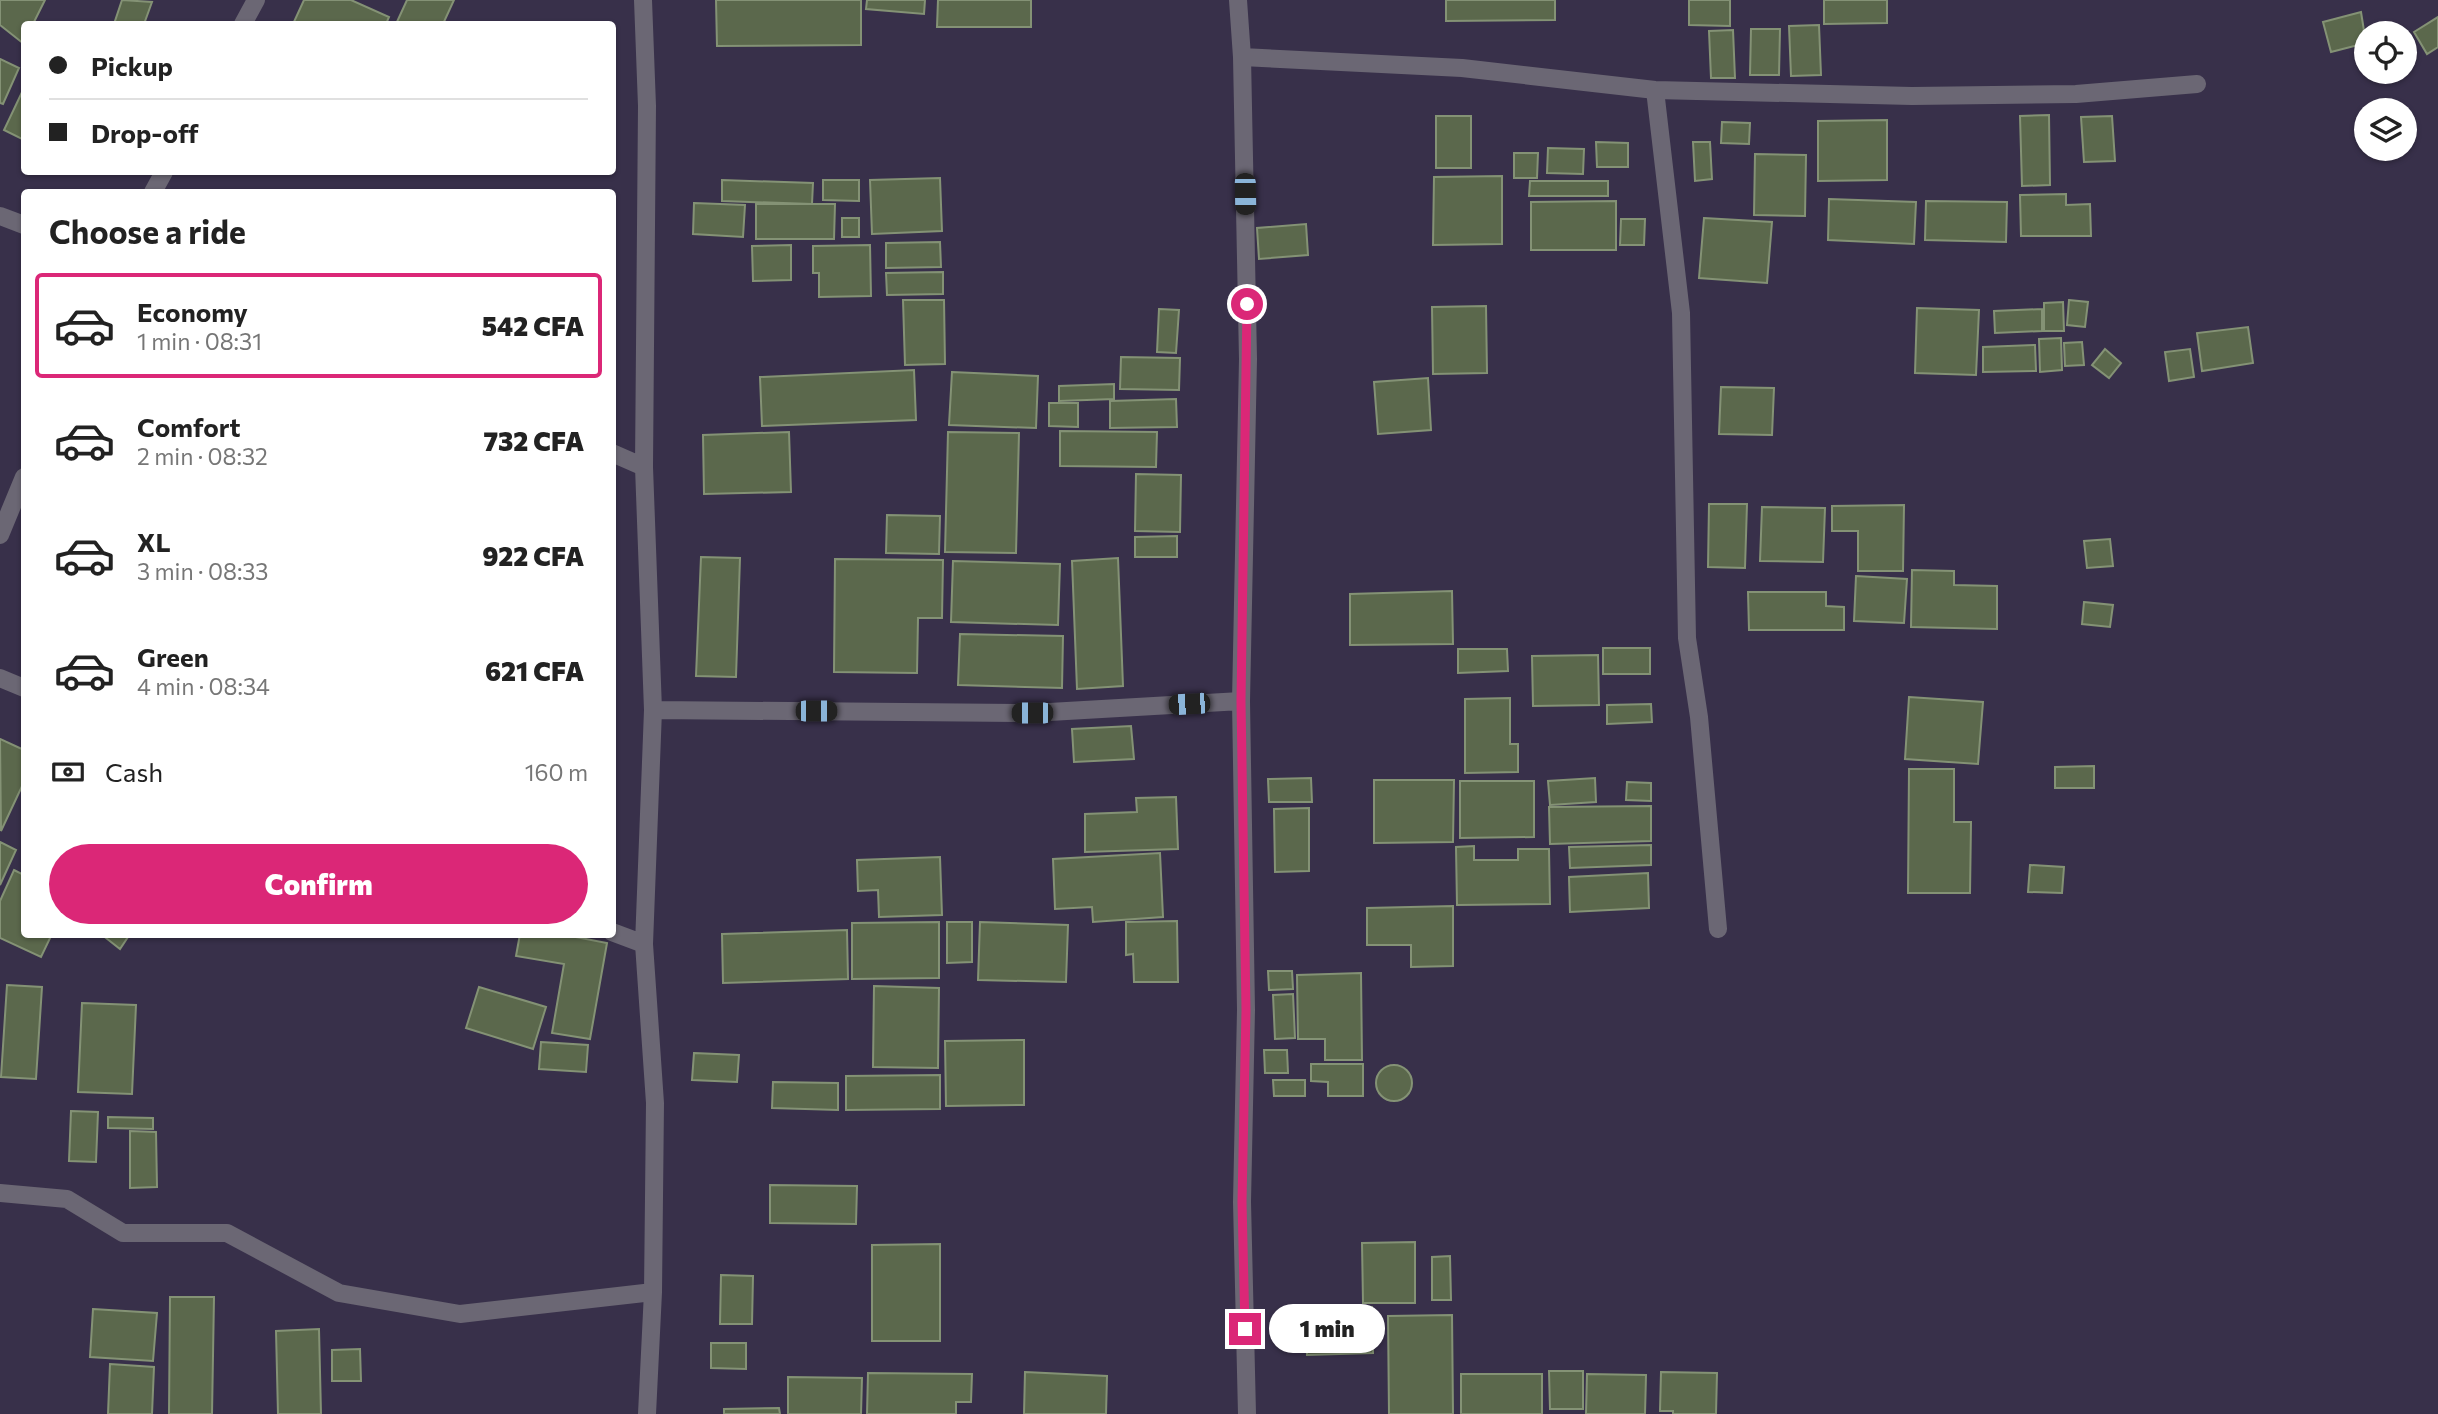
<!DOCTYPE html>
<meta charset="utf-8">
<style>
body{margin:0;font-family:Commissioner,sans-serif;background:#f6f6f6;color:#222;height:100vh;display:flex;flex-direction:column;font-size:26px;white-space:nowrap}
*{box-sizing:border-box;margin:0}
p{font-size:23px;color:#767676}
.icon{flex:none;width:38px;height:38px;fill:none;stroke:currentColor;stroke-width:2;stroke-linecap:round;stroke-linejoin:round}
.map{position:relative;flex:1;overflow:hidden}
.details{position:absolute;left:21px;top:189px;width:595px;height:749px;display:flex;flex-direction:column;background:#fff;border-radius:7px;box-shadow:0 2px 5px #0004}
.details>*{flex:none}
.guide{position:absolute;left:21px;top:21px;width:595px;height:154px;border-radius:7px;box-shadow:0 2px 5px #0004;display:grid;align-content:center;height:154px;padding:0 28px;background:#fff}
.controls{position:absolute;left:2354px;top:21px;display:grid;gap:14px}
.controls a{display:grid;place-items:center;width:63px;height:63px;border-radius:50%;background:#fff;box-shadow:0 2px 5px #0004;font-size:35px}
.end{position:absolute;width:32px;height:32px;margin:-16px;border:9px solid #db2777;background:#fff;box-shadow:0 0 0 4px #fff}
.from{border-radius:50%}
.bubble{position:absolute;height:49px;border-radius:24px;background:#fff;box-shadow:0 2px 5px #0004;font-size:23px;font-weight:800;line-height:49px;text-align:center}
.car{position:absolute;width:21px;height:42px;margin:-21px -10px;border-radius:9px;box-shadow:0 0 5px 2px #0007;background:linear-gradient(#222 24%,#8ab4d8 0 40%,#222 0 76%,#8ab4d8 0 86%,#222 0)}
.guide b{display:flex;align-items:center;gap:24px;height:66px;font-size:26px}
.guide b+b{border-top:2px solid #e0e0e0}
.guide i{width:18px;height:18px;background:#222}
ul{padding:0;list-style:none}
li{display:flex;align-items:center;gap:21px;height:105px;margin:0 14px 10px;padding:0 14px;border:4px solid transparent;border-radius:7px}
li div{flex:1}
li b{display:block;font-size:26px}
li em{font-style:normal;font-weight:800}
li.on{border-color:#db2777}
li>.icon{width:63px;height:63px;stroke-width:1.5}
h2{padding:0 28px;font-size:32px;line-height:84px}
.pay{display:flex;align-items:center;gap:18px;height:77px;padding:0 28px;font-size:26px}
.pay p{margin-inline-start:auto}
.action{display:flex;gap:14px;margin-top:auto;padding:14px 28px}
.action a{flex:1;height:80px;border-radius:42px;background:#db2777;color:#fff;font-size:28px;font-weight:800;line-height:80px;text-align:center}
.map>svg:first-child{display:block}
.building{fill:#5b684c;stroke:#849275;stroke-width:2}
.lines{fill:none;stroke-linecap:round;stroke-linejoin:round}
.street{stroke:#6b6774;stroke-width:18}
.route{stroke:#db2777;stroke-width:9}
</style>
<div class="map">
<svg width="2438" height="1414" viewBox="0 0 2438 1414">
<rect width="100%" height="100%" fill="#38304a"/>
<path class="building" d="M0 0H45L33 24H24V44L0 25Z
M122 0 152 2 144 24H114Z
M304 0H351L389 17 386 24H293Z
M407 0H454L443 24H396Z
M716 0H861V45L717 46Z
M867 0H925L924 14 866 9Z
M938 0H1031V27H937Z
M1446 0H1555V20L1446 21Z
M1689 0H1730V26L1689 25Z
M1824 0H1887V23L1824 24Z
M2361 12 2366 43 2331 52 2323 22Z
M2438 17V47L2427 54 2414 32Z
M1819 25 1821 75 1791 76 1789 26Z
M1751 29H1780L1779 75H1750Z
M1733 30 1735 78H1711L1709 31Z
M0 59 19 68 3 104 0 103Z
M24 88V140L4 130Z
M2049 115 2050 185 2022 186 2020 116Z
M1436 116H1471V168H1436Z
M2112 116 2115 161 2084 162 2081 117Z
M1887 120V180L1818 181V121Z
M1722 122 1750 123 1749 144 1721 143Z
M1596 142 1628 143V167H1597Z
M1693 142H1710L1712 179 1695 181Z
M1548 148 1584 149 1583 174 1547 173Z
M1514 153H1538L1537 178H1514Z
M1755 154 1806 155 1805 216 1754 215Z
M1502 176V244L1433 245 1434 177Z
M940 178 942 231 872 234 870 180Z
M722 180 813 183 812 204 722 201Z
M823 180H859V201L823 200Z
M1530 181H1608V196H1529Z
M2066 194V205L2090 204 2091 236H2021L2020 195Z
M1829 199 1916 202 1914 244 1828 240Z
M1616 201V250H1531V202Z
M1926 201 2007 202 2006 242 1925 240Z
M694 203 745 205 743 237 693 234Z
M756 204H835L834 239H756Z
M842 218H859V237H842Z
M1704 218 1772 222 1767 283 1699 278Z
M1621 219H1645L1644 245H1620Z
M1306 224 1308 255 1259 259 1257 228Z
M940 242 941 267 886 268V243Z
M791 245V280L753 281 752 246Z
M870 245 871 296 819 297V273H813V246Z
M943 272V294L887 295 886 273Z
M903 300H944L945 364 905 365Z
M2069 300 2088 302 2085 327 2067 325Z
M2063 302 2064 331H2044V303Z
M1486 306 1487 373 1433 374 1432 307Z
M1917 308 1979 310 1976 375 1915 373Z
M1159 309 1179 310 1176 353 1157 352Z
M2042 309V331L1995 333 1994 311Z
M2248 327 2253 363 2202 371 2197 333Z
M2061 338 2062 370 2040 372 2039 339Z
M2082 342 2084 365 2065 366 2064 343Z
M2035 345 2036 371 1983 372V347Z
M2105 349 2121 363 2109 378 2092 365Z
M2190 349 2194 377 2169 381 2165 352Z
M1121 357 1180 358 1179 390 1120 389Z
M914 370 916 420 762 426 760 377Z
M952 372 1038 376 1036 428 949 425Z
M1428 378 1431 430 1378 434 1374 382Z
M1114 384V399L1059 401V386Z
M1721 387 1774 388 1772 435 1719 434Z
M1176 399 1177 427 1110 428V401Z
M1049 403H1078V427L1049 426Z
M1060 431 1157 432 1156 467 1060 466Z
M789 432 791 492 704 494 703 435Z
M948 432 1019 433 1016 553 945 552Z
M1136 474 1181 475 1180 532 1135 531Z
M1709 504H1747L1745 568 1708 567Z
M1904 505 1903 571H1858V531H1832V506Z
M1762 507 1825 508 1823 562 1760 561Z
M887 515 940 516 939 554 886 553Z
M1177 536V557H1135V537Z
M2110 539 2113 566 2087 568 2084 541Z
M701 557 740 558 736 677 696 676Z
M1118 558 1123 686 1077 689 1072 561Z
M835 559 943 560 942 618H918L917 673 834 672Z
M953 561 1060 564 1058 625 951 622Z
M1912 570 1954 571V585L1997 586V629L1911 627Z
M1856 576 1907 579 1904 623 1854 621Z
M1452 591 1453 644 1350 645V594Z
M1748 592H1826V606L1844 607V630H1749Z
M2084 602 2113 605 2110 627 2082 624Z
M960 634 1063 636 1062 688 958 685Z
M1603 648H1650V674H1603Z
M1458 649H1507L1508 671 1458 673Z
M1598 655 1599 705 1533 706 1532 656Z
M1909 697 1983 702 1978 764 1905 759Z
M1510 698V744H1518V772L1465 773V699Z
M1651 704 1652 722 1607 724V705Z
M1131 726 1134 759 1074 762 1072 729Z
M0 739 24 750V782L1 831Z
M2094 766V788H2055V767Z
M1909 769H1954V822H1971L1970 893H1908Z
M1311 778 1312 802H1269L1268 779Z
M1595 778 1596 802 1550 805 1548 781Z
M1374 780H1454L1453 842 1374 843Z
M1460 781H1534V837L1460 838Z
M1627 782 1651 783V801L1626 800Z
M1176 797 1178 849 1085 852V814L1137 812 1136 798Z
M1651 806V841L1550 844 1549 807Z
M1309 808V871L1275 872 1274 809Z
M0 842 16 850 0 885Z
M1651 845V865L1570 868 1569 847Z
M1474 846V860H1518V849H1549L1550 904 1457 905 1456 847Z
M1160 853 1163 917 1093 922 1092 907 1055 909 1053 859Z
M940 857 942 915 879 917 878 890 858 891 857 860Z
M2030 865 2064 867 2062 893 2028 892Z
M14 870 24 875V934H52L41 957 0 938V901Z
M1648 873 1649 908 1570 912 1569 877Z
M1453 906V966L1411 967V945H1367V908Z
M1177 921 1178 982H1134L1133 954 1126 955V922Z
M939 922V978L852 979V923Z
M947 922H972V962L947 963Z
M980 922 1068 925 1066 982 978 980Z
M847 930 848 979 723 983 722 934Z
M101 934H130L120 949Z
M520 934H560L607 943 590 1039 552 1033 564 964 516 956Z
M1268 971H1292L1293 989 1269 990Z
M1361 973 1362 1060H1325V1039H1298L1297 975Z
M7 985 42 987 36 1079 1 1077Z
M874 986 939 988 938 1068 873 1067Z
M479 987 546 1007 533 1049 466 1028Z
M1293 994 1295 1038 1275 1039 1273 995Z
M82 1003 136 1005 132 1094 78 1092Z
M1024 1040V1105L946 1106 945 1041Z
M541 1042 588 1045 586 1072 539 1069Z
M1264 1050H1287L1288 1073H1265Z
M694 1053 739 1055 737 1082 692 1080Z
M1311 1064H1363V1096H1328V1082L1311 1081Z
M1376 1083a18 18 0 1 1 36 0a18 18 0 1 1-36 0Z
M940 1075V1109L846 1110V1076Z
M1273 1080H1305V1096H1274Z
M773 1082 838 1083V1110L772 1108Z
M71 1111 98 1112 96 1162 69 1161Z
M108 1117 153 1118V1129L108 1128Z
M130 1131 156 1132 157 1187 130 1188Z
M770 1185 857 1186 856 1224 770 1223Z
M1415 1242V1303H1363L1362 1243Z
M940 1244V1341H872V1245Z
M1450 1256 1451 1300H1432V1257Z
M721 1275 753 1276 752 1324H720Z
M170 1297H214L212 1414H169Z
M1372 1307 1373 1353 1307 1355 1306 1309Z
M93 1309 157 1313 153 1361 90 1357Z
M1452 1315 1453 1414H1389L1388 1316Z
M319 1329 321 1414H278L276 1331Z
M711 1343H746V1369L711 1368Z
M360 1349 361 1381H332V1350Z
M110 1364 154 1367 152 1414H108Z
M1549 1371H1583V1409H1550Z
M1025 1372 1107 1376 1106 1414H1024Z
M1661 1372 1717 1373 1716 1414H1673V1411H1660Z
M868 1373 972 1374 971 1402H956V1414H867Z
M1461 1374H1542V1414H1461Z
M1587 1374 1646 1375 1645 1414H1586Z
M788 1377 862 1378 861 1414H788Z
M779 1408 780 1414H724V1409Z"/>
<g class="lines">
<path class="street" d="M643 0 647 106 644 467 653 710 644 944 655 1103 653 1292 647 1414
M1238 0 1242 57 1248 359 1241 701 1246 1010 1242 1202 1247 1414
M243 24 256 0
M1242 57 1462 68 1655 90 1912 96 2076 94 2197 84
M1655 90 1681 313 1687 638 1699 717 1718 929
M153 192 164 172
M0 216 24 225
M612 453 644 467
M0 535 24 477
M0 678 24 688
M653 710 1032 713 1241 701
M612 932 644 944
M0 1193 67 1199 123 1233H227L339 1293 460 1314 653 1292"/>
</g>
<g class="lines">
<path class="route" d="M1245 1329 1242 1202 1246 1010 1241 701 1247 304"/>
</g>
</svg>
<div class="controls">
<a><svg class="icon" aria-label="locate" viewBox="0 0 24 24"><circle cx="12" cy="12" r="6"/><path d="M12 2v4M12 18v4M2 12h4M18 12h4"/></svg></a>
<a><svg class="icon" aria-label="layers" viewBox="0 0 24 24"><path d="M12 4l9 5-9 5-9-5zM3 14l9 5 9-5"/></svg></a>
</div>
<i class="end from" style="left:1247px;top:304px"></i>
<i class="end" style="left:1245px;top:1329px"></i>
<div class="bubble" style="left:1269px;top:1304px;width:116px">1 min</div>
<i class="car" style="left:1245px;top:194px;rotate:179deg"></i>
<i class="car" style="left:1189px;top:704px;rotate:267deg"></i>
<i class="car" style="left:816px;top:711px;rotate:90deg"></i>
<i class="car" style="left:1032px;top:713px;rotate:270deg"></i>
<div class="guide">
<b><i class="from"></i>Pickup</b>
<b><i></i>Drop-off</b>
</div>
<section class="details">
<h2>Choose a ride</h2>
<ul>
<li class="on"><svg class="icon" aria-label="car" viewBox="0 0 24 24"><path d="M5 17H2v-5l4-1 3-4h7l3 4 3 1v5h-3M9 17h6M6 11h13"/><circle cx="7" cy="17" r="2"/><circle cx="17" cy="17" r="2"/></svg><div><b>Economy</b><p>1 min · 08:31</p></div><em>542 CFA</em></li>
<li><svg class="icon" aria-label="car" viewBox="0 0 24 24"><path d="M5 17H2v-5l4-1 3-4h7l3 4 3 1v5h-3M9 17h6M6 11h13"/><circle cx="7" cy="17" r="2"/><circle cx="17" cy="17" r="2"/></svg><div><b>Comfort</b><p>2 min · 08:32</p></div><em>732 CFA</em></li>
<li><svg class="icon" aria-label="car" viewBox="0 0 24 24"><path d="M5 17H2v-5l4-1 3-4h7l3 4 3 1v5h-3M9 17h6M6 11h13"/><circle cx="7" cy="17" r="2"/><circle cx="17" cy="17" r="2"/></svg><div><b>XL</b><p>3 min · 08:33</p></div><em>922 CFA</em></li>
<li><svg class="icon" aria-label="car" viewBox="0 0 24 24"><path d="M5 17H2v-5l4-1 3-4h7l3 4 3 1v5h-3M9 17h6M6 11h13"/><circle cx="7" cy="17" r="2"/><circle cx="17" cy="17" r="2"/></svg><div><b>Green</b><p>4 min · 08:34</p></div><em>621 CFA</em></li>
</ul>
<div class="pay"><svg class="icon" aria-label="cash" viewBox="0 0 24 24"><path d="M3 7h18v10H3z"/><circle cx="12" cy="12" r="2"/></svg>Cash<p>160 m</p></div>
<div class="action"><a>Confirm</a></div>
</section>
</div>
